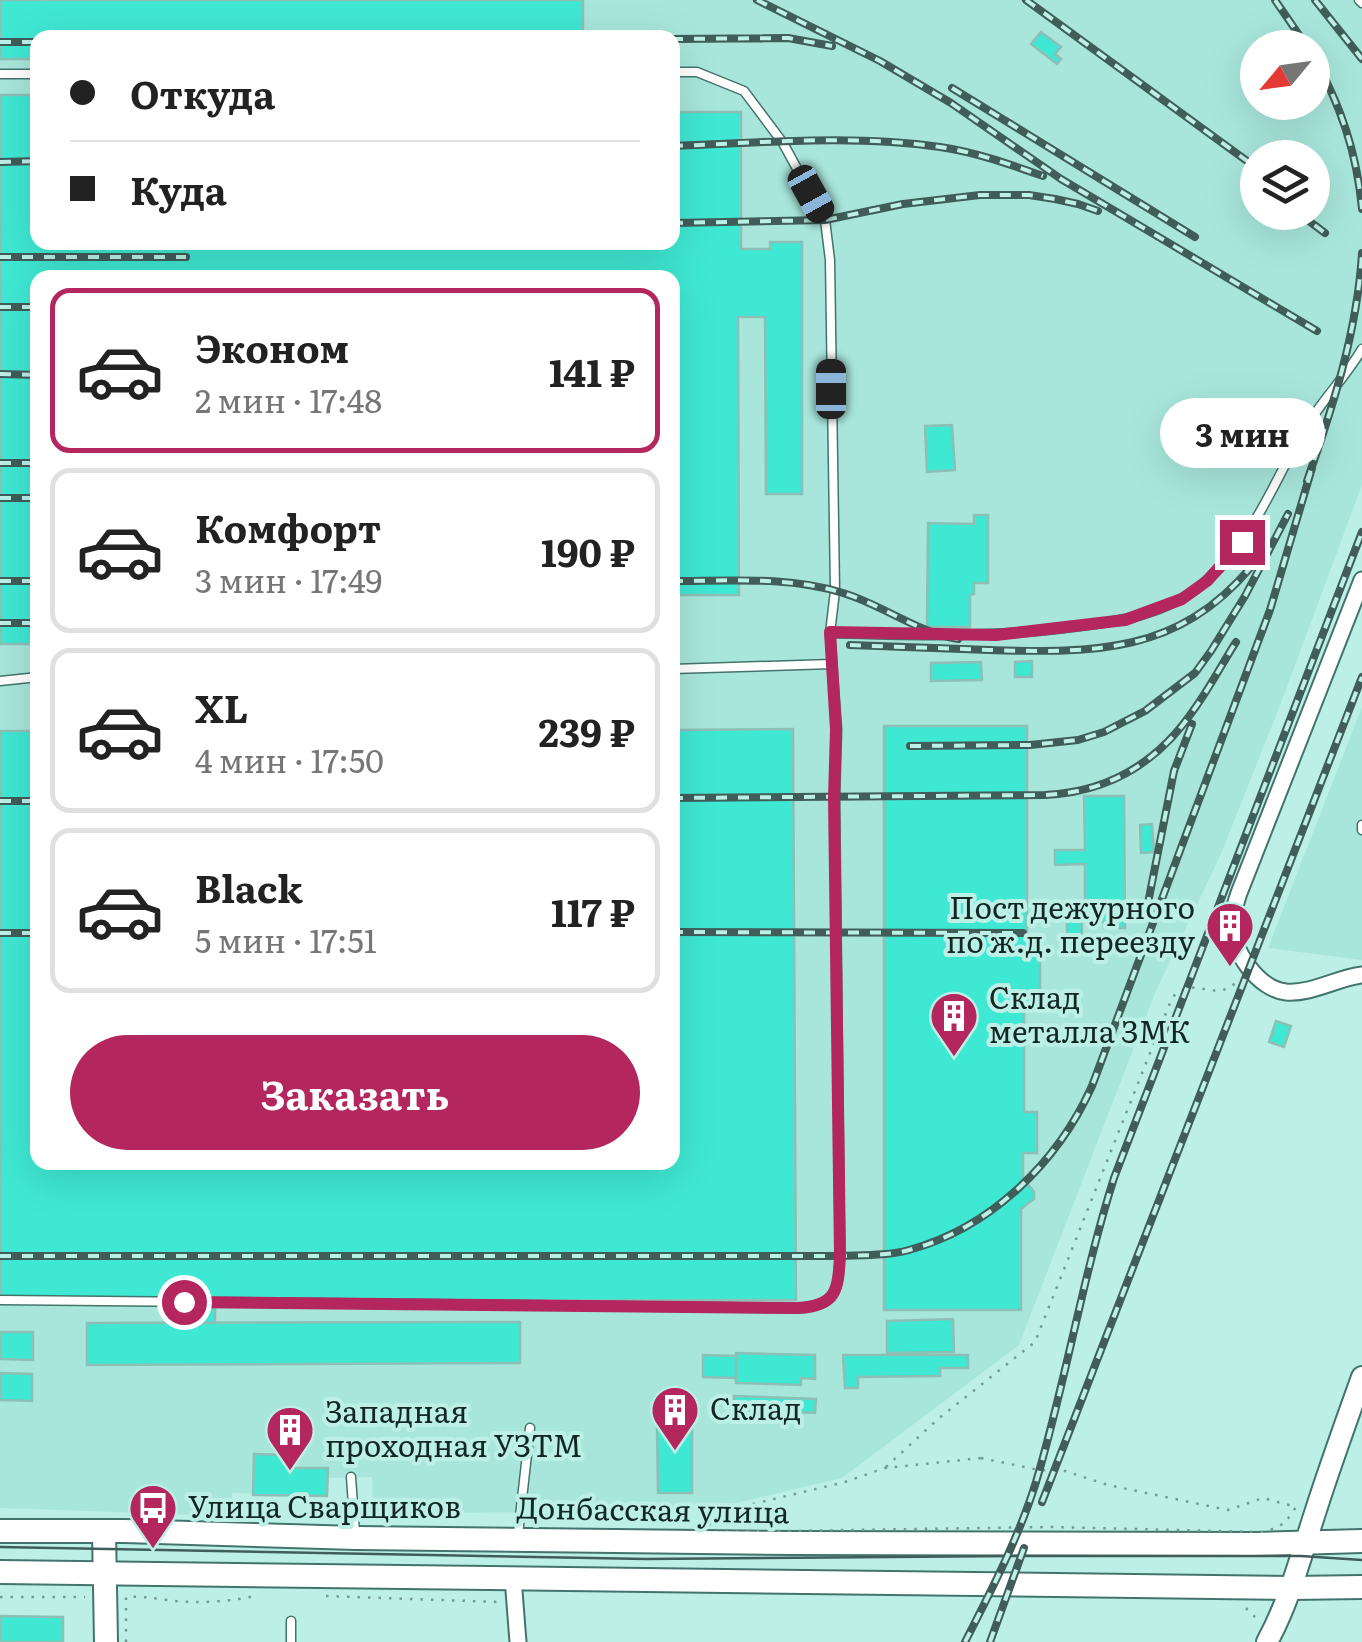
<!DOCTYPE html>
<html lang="ru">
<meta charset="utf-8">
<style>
body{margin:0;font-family:Literata,serif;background:#f6f6f6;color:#222;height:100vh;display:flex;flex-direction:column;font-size:38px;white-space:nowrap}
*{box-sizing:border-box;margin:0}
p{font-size:32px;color:#767676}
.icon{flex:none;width:55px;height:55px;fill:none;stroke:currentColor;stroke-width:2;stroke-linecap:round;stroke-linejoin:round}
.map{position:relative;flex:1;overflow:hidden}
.panel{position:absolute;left:30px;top:270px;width:650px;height:900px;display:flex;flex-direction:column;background:#fff;border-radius:20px;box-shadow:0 10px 40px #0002}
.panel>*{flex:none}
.banner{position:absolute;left:30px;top:30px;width:650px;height:220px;border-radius:20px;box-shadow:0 10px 40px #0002;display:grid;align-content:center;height:220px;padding:0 40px;background:#fff}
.needle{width:65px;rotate:241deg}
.controls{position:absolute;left:1240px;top:30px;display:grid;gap:20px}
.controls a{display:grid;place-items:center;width:90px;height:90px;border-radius:50%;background:#fff;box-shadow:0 10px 40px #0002;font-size:50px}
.end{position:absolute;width:45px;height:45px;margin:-22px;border:12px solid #b3265e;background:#fff;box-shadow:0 0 0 5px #fff}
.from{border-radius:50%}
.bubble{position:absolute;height:70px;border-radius:35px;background:#fff;box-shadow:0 10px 40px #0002;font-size:32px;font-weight:700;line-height:70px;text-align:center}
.car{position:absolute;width:30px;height:60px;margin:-30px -15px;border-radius:12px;box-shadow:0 0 8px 2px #0007;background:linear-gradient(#222 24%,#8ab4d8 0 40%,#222 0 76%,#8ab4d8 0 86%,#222 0)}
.banner b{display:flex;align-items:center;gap:35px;height:95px;font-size:38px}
.banner b+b{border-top:2px solid #e0e0e0}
.banner i{width:25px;height:25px;background:#222}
ul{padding:18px 0 0;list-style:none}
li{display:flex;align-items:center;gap:30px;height:165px;margin:0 20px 15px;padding:0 20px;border:5px solid #e0e0e0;border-radius:20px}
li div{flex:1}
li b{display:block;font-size:38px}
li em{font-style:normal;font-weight:700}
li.on{border-color:#b3265e}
li>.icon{width:90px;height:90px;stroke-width:1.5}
.action{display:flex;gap:20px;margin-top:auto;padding:20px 40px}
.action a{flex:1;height:115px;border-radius:60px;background:#b3265e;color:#fff;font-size:40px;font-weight:700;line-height:115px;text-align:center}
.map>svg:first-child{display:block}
.built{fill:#a8e6db;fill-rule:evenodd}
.building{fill:#3fe8d3;stroke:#8dbfb6;stroke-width:2.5}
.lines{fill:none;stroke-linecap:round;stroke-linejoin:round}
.service-casing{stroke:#43746c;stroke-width:11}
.minor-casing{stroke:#43746c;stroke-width:19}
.secondary-casing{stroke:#43746c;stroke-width:24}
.primary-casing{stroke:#43746c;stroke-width:26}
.path{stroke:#739993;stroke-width:2.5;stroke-dasharray:2.5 8;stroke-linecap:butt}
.service{stroke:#fff;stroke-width:8}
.minor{stroke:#fff;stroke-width:15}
.secondary{stroke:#fff;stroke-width:20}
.primary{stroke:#fff;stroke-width:22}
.tram{stroke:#415d59;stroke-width:2.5}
.rail-casing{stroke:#415d59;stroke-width:8}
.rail{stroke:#bcf0e7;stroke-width:4;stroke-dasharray:11;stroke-linecap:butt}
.route{stroke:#b3265e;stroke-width:12}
.labels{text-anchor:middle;stroke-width:8;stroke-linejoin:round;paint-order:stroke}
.poi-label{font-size:30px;fill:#132724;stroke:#bcf0e7;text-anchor:start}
.street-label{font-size:30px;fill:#132724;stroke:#bcf0e7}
</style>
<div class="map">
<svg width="1362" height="1642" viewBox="0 0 1362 1642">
<rect width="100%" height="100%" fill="#bcf0e7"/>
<path class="built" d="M0 0H1362V485L1281 703 1221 854 1155 993 1019 1345 842 1478 707 1510 373 1514 372 1477 328 1478 327 1496 232 1493V1516L0 1508ZM38 38H672V242H38ZM1258 48H1312V102H1258ZM1258 158H1312V212H1258ZM38 278H672V1162H38Z
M1362 707V960L1268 948Z"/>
<path class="building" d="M0 0H583V38H38V59H0Z
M1041 32 1061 47 1055 54 1061 59 1057 64 1031 44Z
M0 95H38V242H672V112H741V249H770V242H802V494H766L765 317H738L739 595H672V278H38V644H0Z
M952 425 955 470 927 472 925 426Z
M974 515H988V583H974V594L970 595V627H927L928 523 974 524Z
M1032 661V677H1015V662Z
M981 662 982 680 931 681V663Z
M884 726H1027V951H1040V1004L1024 1005V1112H1037V1153H1023V1178L1034 1192V1199L1021 1209V1310H884Z
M793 729 796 1300 0 1302V731H38V1162H672V730Z
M1084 796H1124L1125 928H1105V922L1091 923V908H1106V900H1085V864L1055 865V850H1085Z
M1152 824 1154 852 1141 853 1140 825Z
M1067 907H1081L1082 935 1067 936Z
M1276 1021 1291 1026 1284 1047 1269 1042Z
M178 1302H192L205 1308 215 1307V1323H191Z
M953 1319 954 1352 887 1353V1321Z
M520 1322V1363L87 1365V1323Z
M0 1332H33V1360L0 1359Z
M736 1353 815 1355V1379L801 1378V1385L736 1383Z
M703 1355 736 1356V1378L703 1377Z
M843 1355H968V1368H940V1376L858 1377V1388H845Z
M0 1373 32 1374V1401L0 1400Z
M734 1396 816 1399 815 1413 733 1410Z
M657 1427H692V1493H658Z
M254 1454 289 1455V1468H328L327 1496 253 1495Z
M0 1616 63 1617V1642H0Z"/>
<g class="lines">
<g class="service-casing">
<path id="service" d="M1359 0 1362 3
M0 74H38
M830 633C909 635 986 638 1065 628 1115 622 1167 616 1206 581 1254 540 1273 482 1305 429 1321 401 1345 378 1362 349
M672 669 832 664
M0 681 38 677
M1362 825V830
M0 1300 798 1308C837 1306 838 1290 840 1256L835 797 837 730 830 633 835 591 830 260 825 220 783 143 744 91 697 72H672
M351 1477 355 1533
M518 1534 530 1428
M291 1621V1642"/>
</g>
<g class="minor-casing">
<path id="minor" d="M1362 580 1239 893C1236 902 1232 913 1232 923 1231 950 1258 989 1286 992 1312 994 1337 978 1362 975
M513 1578 518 1642"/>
</g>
<g class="secondary-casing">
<path id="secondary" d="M1267 1642C1290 1600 1301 1555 1316 1510 1330 1466 1346 1422 1362 1377"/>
</g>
<g class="primary-casing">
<path id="primary" d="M0 1531H124L356 1538 793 1543 1257 1544 1362 1541
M104 1531 106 1642
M0 1572 1292 1588 1362 1587"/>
</g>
<path class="path" d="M981 1458 1039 1470 1065 1471 1108 1485 1228 1510 1263 1498 1296 1507 1285 1523 1266 1532 1050 1527 715 1532 703 1516 845 1482 885 1468Z
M886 1467 938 1419 1035 1342 1172 998C1195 972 1216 1007 1239 979
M326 1596 498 1602 500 1606
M0 1597H85
M1246 1608 1255 1617
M126 1642V1597C141 1596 153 1598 167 1600 194 1604 232 1602 258 1595"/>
<use href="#service" class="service"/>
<use href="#minor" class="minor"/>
<use href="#secondary" class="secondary"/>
<use href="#primary" class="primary"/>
<path class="tram" d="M0 1547 646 1559 1032 1556H1301L1362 1560"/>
<g class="rail-casing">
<path id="rail" d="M757 0 880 61 951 103 1061 179 1317 331
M1026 0 1258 169
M1275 0 1308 48
M1315 0 1362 59
M672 39 788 38 832 46
M0 42H38
M1312 55C1340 102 1357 154 1362 209
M952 88 1195 237
M672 146C761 143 852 134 940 147 975 152 1009 164 1043 176
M0 162 38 161
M1297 212 1325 233
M672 223 825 220 903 204 980 195H1029L1055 199 1078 204 1098 211
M0 257H186
M0 307H38
M0 374 38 375
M0 463H38
M1307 481C1333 406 1357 333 1362 253
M0 498H38
M0 581H38
M672 581C729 581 788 576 843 593 883 605 916 632 958 639
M0 623H38
M850 645C896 647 943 648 989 650 1094 653 1178 654 1251 567
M910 746 1030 745 1078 740 1104 732 1145 711 1195 673 1211 651 1245 596 1288 514
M672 798 1045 795C1110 792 1159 762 1195 708 1210 687 1222 664 1236 642
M0 801H38
M1147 908 1174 771 1192 724
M672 932 1023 933
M0 933H38
M0 1256H840C863 1255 887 1256 909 1250 991 1228 1058 1162 1092 1086L1270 610 1312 468
M1042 1502 1362 677
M965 1642C991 1591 1019 1537 1036 1482 1066 1381 1082 1279 1114 1178L1362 532
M990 1642 1024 1548"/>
</g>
<use href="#rail" class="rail"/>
</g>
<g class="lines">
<path class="route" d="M184 1302 798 1308C837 1306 838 1290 840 1256L834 798 836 730 830 632 996 635 1125 620 1182 599 1207 581 1242 542"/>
</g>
<defs>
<g id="building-pin" transform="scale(2.5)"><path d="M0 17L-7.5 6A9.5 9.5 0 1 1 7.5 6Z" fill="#b3265e" stroke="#bcf0e7"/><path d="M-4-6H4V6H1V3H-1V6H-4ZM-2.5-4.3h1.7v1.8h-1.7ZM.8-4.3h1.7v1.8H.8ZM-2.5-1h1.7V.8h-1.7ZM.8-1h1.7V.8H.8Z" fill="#fff"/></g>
<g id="bus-pin" transform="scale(2.5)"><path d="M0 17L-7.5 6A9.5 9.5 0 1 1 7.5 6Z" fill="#b3265e" stroke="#bcf0e7"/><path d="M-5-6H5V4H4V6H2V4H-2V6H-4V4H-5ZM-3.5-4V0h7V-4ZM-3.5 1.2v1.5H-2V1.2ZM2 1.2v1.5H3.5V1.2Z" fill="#fff"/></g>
</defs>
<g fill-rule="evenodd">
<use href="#building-pin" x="1230" y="926"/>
<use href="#building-pin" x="954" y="1016"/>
<use href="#building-pin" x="675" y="1410"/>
<use href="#building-pin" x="290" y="1430"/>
<use href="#bus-pin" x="153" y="1508"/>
</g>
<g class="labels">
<g class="poi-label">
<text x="1195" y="919" text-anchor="end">Пост дежурного<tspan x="1195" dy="34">по ж.д. переезду</tspan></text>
<text x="989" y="1009">Склад<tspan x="989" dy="34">металла ЗМК</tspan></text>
<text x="710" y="1420">Склад</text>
<text x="325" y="1423">Западная<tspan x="325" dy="34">проходная УЗТМ</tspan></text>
<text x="188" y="1518">Улица Сварщиков</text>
</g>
<g class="street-label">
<text transform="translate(653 1511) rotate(1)" y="10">Донбасская улица</text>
</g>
</g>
</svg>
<div class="controls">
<a><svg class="needle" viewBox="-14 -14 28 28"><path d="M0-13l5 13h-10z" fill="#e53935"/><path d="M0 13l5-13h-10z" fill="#767676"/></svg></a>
<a><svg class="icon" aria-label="layers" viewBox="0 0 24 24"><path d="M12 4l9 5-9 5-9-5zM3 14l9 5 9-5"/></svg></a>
</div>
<i class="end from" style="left:184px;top:1302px"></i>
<i class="end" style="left:1242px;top:542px"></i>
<div class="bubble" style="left:1160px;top:398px;width:165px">3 мин</div>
<i class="car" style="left:811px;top:194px;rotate:151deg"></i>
<i class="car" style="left:831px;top:389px;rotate:0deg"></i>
<div class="banner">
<b><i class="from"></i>Откуда</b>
<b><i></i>Куда</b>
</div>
<section class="panel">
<ul>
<li class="on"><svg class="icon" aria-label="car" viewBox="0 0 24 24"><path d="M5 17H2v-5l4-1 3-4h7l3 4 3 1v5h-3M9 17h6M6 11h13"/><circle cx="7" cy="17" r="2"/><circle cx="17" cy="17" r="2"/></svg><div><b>Эконом</b><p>2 мин · 17:48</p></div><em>141 ₽</em></li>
<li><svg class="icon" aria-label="car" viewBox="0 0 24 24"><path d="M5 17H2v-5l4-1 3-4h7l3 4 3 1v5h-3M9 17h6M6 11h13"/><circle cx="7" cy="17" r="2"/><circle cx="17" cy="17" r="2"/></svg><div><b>Комфорт</b><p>3 мин · 17:49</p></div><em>190 ₽</em></li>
<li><svg class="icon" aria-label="car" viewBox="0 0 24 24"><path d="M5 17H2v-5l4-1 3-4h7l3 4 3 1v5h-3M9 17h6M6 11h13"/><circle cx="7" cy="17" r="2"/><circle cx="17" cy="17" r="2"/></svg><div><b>XL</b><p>4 мин · 17:50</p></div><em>239 ₽</em></li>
<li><svg class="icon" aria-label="car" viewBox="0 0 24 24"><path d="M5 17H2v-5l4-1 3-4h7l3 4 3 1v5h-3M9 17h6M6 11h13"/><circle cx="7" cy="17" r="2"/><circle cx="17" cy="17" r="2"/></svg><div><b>Black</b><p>5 мин · 17:51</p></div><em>117 ₽</em></li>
</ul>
<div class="action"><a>Заказать</a></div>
</section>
</div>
